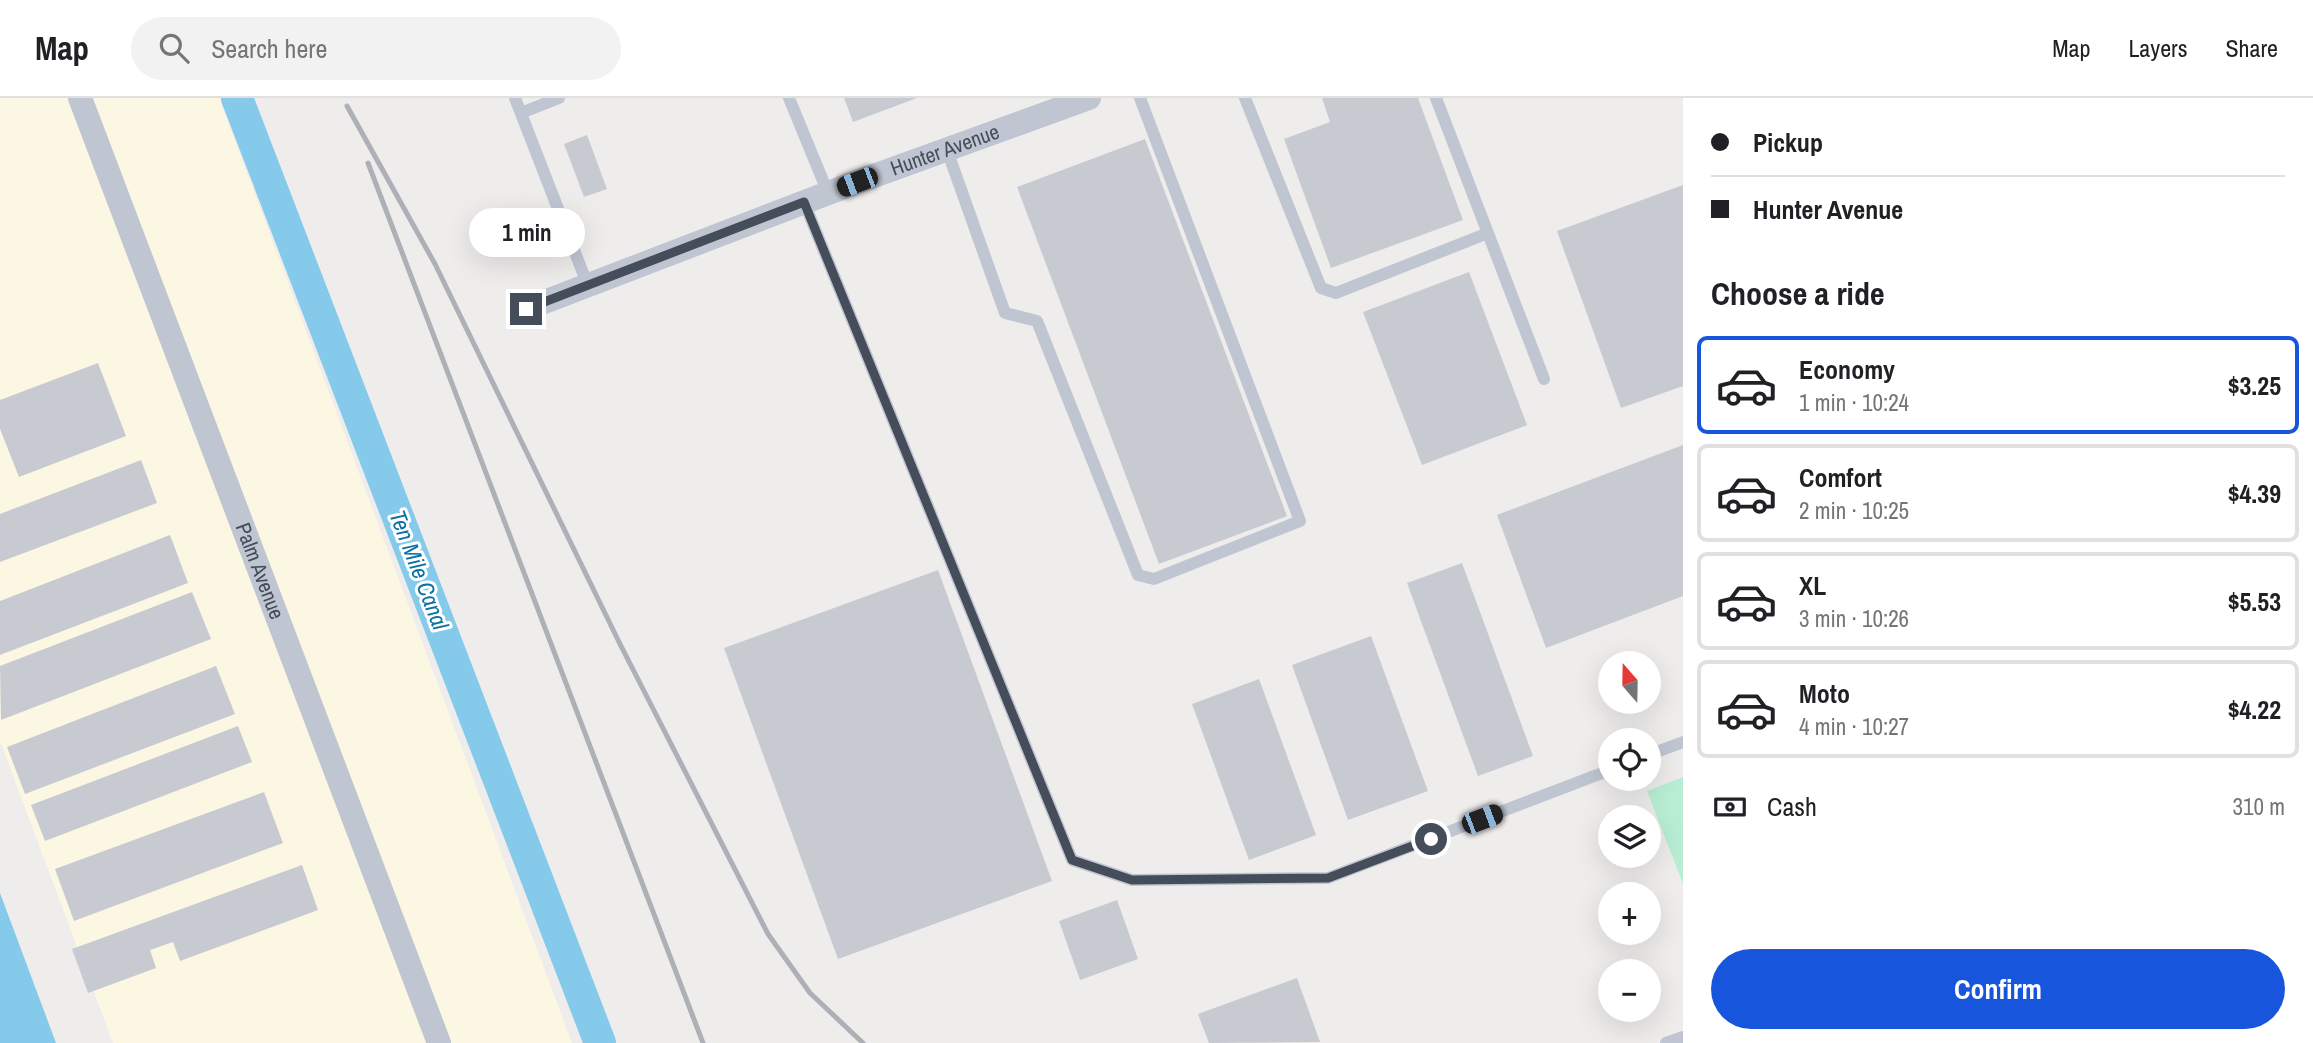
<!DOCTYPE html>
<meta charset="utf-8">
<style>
body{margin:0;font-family:"Archivo Narrow",sans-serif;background:#f2f2f2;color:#202124;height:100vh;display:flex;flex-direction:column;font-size:26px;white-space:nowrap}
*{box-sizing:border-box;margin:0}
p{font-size:23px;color:#757577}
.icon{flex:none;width:38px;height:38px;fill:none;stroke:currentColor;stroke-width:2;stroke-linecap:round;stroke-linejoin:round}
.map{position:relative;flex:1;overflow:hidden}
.panel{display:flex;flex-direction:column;background:#fff;width:630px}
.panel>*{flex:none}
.guide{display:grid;align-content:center;height:154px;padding:0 28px;background:#fff}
.needle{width:46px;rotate:340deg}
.tools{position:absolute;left:1598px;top:553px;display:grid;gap:14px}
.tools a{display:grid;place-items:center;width:63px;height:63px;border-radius:50%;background:#fff;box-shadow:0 7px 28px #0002;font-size:35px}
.end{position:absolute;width:32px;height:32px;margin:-16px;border:9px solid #444d59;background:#fff;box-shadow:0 0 0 4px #fff}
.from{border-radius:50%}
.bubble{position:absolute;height:49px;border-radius:24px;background:#fff;box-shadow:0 7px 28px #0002;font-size:23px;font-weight:700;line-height:49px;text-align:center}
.car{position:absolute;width:21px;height:42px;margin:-21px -10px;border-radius:9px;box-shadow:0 0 5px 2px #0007;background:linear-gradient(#222 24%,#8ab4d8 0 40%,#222 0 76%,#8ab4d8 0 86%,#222 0)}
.guide b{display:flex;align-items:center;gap:24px;height:66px;font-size:26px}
.guide b+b{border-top:2px solid #e0e0e0}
.guide i{width:18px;height:18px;background:#202124}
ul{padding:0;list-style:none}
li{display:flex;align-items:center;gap:21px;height:98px;margin:0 14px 10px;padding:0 14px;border:4px solid #e0e0e0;border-radius:10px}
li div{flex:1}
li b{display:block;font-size:26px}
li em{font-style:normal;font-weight:700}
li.active{border-color:#1855dd}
li>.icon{width:63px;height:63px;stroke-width:1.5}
h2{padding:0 28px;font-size:32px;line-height:84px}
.pay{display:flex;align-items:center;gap:18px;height:77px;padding:0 28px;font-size:26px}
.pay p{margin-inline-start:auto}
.action{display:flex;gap:14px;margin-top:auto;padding:14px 28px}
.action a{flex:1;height:80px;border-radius:42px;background:#1855dd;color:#fff;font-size:28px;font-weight:700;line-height:80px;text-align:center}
header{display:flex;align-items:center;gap:42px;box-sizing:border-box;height:98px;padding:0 35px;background:#fff;border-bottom:2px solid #e0e0e0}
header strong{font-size:33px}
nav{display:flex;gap:38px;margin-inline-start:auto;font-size:24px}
.search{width:490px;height:63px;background:#f2f2f2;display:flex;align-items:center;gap:18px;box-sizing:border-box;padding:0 24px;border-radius:38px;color:#757577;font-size:26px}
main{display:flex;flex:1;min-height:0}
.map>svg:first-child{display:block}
.commercial{fill:#fbf7e3}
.green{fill:#b9eed4}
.water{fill:#85c9eb}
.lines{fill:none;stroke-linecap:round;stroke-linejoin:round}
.canal{stroke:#85c9eb;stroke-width:32}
.building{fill:#c8cad2}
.lane{stroke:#bfc6d2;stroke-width:12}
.street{stroke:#bfc6d2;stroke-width:24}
.rail{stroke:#aeb0b7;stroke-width:5}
.route{stroke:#444d59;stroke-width:9}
.labels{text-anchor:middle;stroke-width:6;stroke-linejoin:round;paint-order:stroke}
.street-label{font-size:21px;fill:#444d59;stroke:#fff}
.water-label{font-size:23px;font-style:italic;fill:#0b71a5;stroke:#fff}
</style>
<header>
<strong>Map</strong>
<div class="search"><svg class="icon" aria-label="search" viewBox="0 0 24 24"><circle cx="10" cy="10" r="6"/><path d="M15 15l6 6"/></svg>Search here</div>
<nav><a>Map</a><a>Layers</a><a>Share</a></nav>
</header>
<main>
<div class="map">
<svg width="1683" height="945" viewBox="0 0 1683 945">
<rect width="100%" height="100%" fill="#efecec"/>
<path class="commercial" d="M0 0H219L572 945H113L0 643Z"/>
<path class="green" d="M1683 679V786L1647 693Z"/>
<path class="water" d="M0 795 56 945H0Z"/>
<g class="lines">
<path class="canal" d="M237 0 600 945"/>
</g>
<path class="building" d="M844 0H917L853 24Z
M1322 0H1418L1463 122 1331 170 1284 41 1330 24Z
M587 37 607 91 584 99 564 46Z
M1145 41 1287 418 1159 466 1017 89Z
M1683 87V288L1621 310 1557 133Z
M1469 174 1527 327 1422 367 1363 214Z
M98 265 126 338 19 379 0 331V302Z
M1683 347V498L1546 550 1497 417Z
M141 362 157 405 0 464V416Z
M170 437 188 485 0 557V503Z
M1462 465 1533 658 1478 678 1407 485Z
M938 472 1052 783 838 861 724 550Z
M192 494 211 541 1 622 0 568Z
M1371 538 1428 693 1348 722 1292 567Z
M216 568 235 616 25 696 7 649Z
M1259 581 1316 737 1249 762 1192 606Z
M238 628 252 664 45 743 31 707Z
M264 694 283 745 74 823 55 771Z
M302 767 318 812 180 863 173 844 150 852 156 870 88 895 72 851Z
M1117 802 1138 861 1080 882 1059 823Z
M1297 880 1320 944 1209 945 1198 916Z"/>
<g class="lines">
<path class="lane" d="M515 0 588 188
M789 0 828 95
M1245 0 1321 190 1336 195 1488 135
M1436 0 1544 281
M521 15 559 0
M947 52 1005 215 1037 223 1138 477 1154 481 1300 423 1140 0
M804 104 1072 762 1132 782 1328 780 1610 672
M1648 657 1683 644
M1666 945 1683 939"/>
<g class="street">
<path id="s1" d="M80 0 439 945"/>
<path id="s2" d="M526 211 857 84 1089 0"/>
</g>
<path class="rail" d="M347 8 435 166 620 546 768 836 810 895 863 945
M368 65 703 945"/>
</g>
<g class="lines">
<path class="route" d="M526 211 804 104 1072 762 1132 782 1328 780 1431 741"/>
</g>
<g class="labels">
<g class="street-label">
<text dy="7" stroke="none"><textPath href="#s2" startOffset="448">Hunter Avenue</textPath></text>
<text dy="7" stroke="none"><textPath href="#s1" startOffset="506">Palm Avenue</textPath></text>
</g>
<g class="water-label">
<text transform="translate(419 472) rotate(69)" y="8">Ten Mile Canal</text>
</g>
</g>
</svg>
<div class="tools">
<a><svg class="needle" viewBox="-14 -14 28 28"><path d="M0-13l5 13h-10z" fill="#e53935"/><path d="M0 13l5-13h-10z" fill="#757577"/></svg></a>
<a><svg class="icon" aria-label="locate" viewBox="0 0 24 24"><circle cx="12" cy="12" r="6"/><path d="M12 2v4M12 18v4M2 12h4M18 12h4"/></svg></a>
<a><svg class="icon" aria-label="layers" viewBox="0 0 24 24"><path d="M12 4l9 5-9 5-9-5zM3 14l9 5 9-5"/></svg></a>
<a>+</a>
<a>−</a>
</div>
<i class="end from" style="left:1431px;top:741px"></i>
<i class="end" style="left:526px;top:211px"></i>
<div class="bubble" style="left:469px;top:110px;width:116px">1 min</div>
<i class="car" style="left:857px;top:84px;rotate:249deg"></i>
<i class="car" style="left:1482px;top:721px;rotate:69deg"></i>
</div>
<section class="panel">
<div class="guide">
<b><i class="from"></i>Pickup</b>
<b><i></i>Hunter Avenue</b>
</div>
<h2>Choose a ride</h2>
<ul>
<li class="active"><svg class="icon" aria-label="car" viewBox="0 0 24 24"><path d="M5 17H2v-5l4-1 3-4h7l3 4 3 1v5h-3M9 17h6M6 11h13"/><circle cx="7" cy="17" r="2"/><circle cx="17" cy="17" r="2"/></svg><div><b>Economy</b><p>1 min · 10:24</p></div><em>$3.25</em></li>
<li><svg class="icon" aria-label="car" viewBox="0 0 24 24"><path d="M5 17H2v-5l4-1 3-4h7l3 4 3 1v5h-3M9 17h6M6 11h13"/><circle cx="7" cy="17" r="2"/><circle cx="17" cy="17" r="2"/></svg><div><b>Comfort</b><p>2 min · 10:25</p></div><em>$4.39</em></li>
<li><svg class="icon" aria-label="car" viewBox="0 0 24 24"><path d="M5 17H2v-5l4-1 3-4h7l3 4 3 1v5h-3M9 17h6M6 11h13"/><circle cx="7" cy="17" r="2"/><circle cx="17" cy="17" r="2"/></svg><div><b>XL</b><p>3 min · 10:26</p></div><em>$5.53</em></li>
<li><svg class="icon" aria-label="car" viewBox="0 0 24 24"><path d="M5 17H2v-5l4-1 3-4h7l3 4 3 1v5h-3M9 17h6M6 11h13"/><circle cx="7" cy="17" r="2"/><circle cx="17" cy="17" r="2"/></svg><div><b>Moto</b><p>4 min · 10:27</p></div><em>$4.22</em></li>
</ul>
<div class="pay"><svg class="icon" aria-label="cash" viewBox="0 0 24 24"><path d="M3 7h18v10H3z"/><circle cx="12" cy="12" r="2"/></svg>Cash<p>310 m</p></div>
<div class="action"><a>Confirm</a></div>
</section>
</main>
